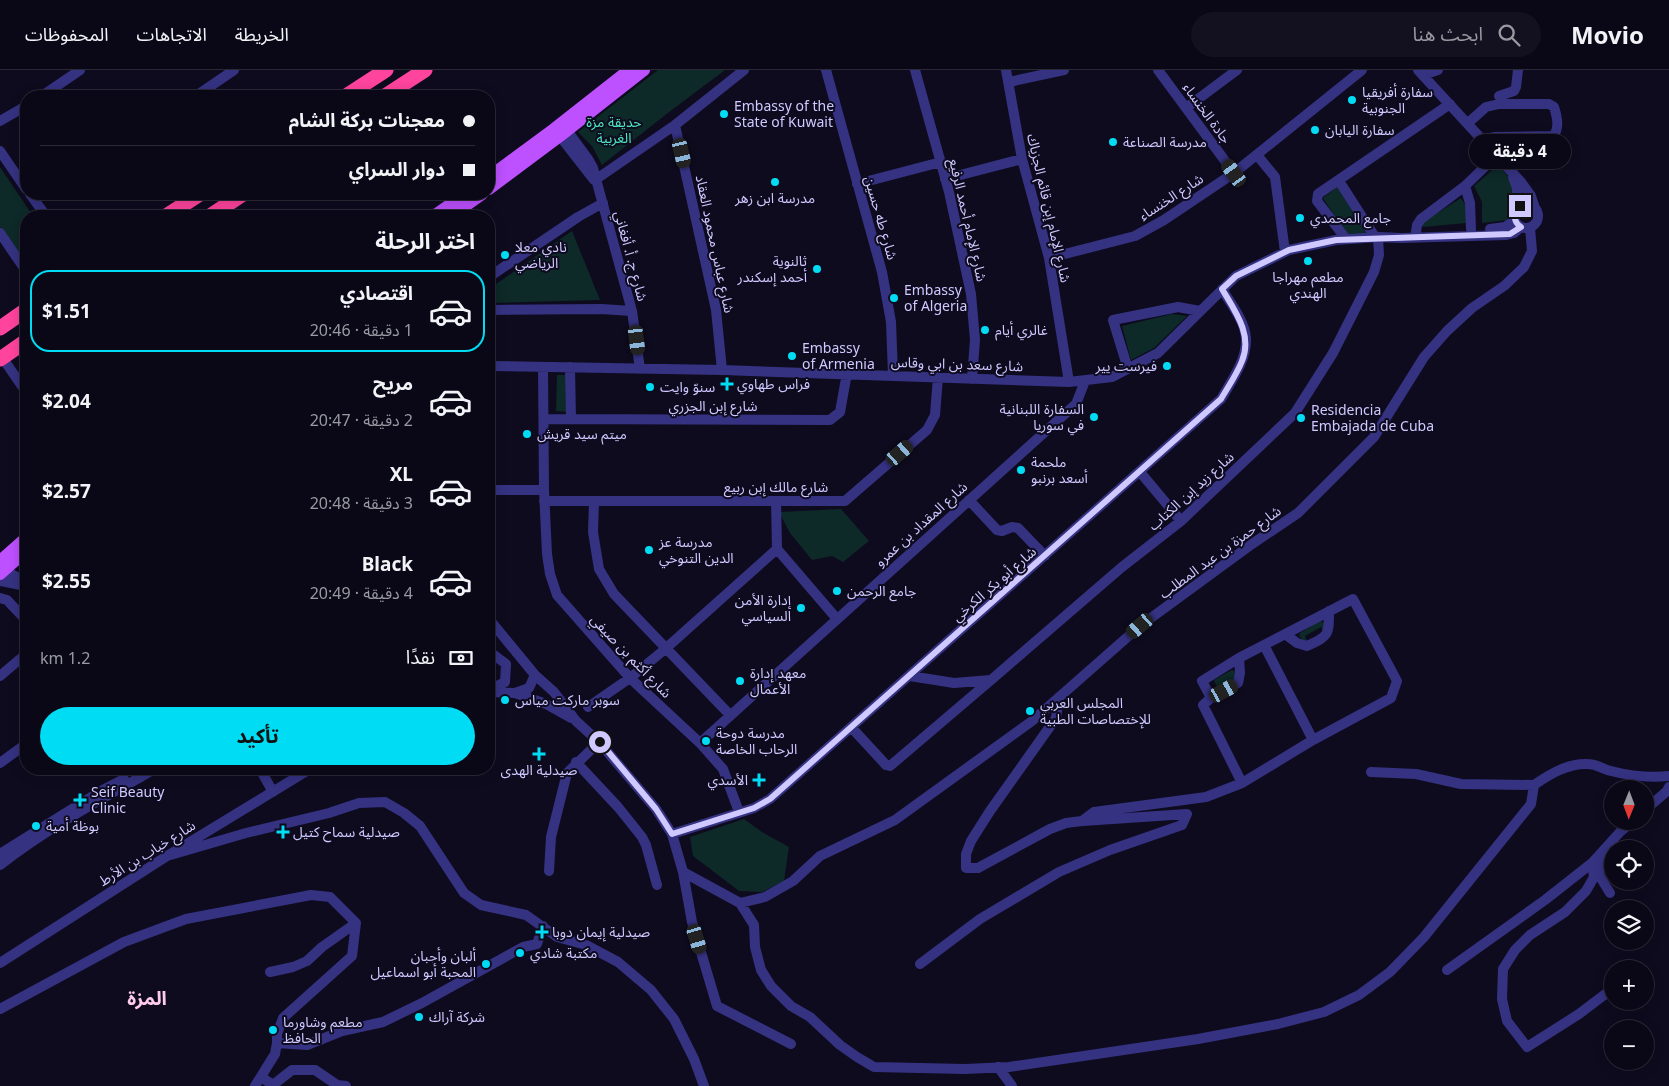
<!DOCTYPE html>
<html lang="ar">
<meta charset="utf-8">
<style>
body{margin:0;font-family:"Noto Sans","Noto Sans Arabic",sans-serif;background:#131120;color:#f1f3f6;direction:rtl;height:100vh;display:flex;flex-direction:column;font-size:19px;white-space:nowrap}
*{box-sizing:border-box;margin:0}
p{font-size:16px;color:#999aa1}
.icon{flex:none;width:28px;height:28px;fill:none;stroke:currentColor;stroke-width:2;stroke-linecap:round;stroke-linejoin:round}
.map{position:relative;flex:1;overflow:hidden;direction:ltr}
.panel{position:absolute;left:20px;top:140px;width:475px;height:565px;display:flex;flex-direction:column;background:#0a0817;border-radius:20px;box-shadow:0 2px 12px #0003,0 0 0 1px #2a2936;direction:rtl}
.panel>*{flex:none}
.top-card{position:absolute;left:20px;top:20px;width:475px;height:110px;border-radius:20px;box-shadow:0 2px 12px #0003,0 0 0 1px #2a2936;direction:rtl;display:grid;align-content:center;height:110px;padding:0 20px;background:#0a0817}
.needle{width:32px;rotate:181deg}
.fabs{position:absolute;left:1604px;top:710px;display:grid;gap:10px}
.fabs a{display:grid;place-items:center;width:50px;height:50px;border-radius:50%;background:#0a0817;box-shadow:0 2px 12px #0003,0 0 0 1px #2a2936;font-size:25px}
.end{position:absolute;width:22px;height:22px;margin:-11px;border:6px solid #cfc9ff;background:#111;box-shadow:0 0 0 2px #111}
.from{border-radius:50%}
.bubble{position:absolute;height:35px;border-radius:18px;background:#0a0817;box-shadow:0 2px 12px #0003,0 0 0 1px #2a2936;font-size:16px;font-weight:700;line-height:35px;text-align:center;direction:rtl}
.car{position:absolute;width:15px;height:30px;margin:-15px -8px;border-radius:6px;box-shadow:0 0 4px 1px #0007;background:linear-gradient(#222 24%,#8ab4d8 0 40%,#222 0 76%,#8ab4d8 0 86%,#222 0)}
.top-card b{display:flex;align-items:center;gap:18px;height:48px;font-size:19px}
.top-card b+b{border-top:1px solid #2a2936}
.top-card i{width:12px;height:12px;background:#f1f3f6}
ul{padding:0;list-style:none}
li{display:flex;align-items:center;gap:15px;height:82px;margin:0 10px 8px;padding:0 10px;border:2px solid transparent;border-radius:20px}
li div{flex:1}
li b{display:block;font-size:19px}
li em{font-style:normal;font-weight:700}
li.selected{border-color:#00dcf4}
li>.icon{width:45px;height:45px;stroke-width:1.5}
h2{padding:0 20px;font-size:22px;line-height:60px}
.pay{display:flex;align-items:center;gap:12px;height:55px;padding:0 20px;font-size:19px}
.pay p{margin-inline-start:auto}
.button{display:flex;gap:10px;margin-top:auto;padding:10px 20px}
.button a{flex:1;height:58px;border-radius:30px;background:#00dcf4;color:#111;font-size:20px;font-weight:700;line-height:58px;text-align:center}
header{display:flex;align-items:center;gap:30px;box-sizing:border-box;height:70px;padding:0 25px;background:#0a0817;border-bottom:1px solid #2a2936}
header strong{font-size:24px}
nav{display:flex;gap:28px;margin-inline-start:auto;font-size:18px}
.search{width:350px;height:45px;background:#131120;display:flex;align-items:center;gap:12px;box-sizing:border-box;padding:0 18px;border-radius:28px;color:#999aa1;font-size:19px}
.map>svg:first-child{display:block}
.green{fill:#0d2928}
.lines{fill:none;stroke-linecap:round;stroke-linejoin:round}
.minor{stroke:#353282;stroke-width:10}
.major{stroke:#bd50ff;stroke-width:12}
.highway{stroke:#ff449e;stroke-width:15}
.route{stroke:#cfc9ff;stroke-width:6}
.poi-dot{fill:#00dcf4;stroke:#0e0b1f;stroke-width:2}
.labels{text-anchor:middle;stroke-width:4;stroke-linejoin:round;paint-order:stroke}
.poi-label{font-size:14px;fill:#cfc9ff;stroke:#0e0b1f;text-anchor:start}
.street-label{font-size:14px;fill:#cfc9ff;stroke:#0e0b1f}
.park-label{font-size:14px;fill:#4de7c0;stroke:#0e0b1f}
.district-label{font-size:19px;font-weight:bold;fill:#ffcbec;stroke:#0e0b1f}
</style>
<header>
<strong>Movio</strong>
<div class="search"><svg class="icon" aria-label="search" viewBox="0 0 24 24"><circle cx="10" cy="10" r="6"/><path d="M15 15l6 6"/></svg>ابحث هنا</div>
<nav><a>الخريطة</a><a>الاتجاهات</a><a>المحفوظات</a></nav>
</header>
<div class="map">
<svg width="1669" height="1016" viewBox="0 0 1669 1016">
<rect width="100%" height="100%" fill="#0e0b1f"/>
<path class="green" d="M658 0H725L664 46 602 95 592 76 578 62Z
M1498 95 1512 111 1516 133 1508 150 1482 153V132L1474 116Z
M0 97 33 146H26V195L0 157Z
M1337 117 1368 166H1347L1323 128Z
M1461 128 1466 136V153L1423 157V152Z
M572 161 600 230 489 233V219Z
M1172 244 1187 246 1154 278 1131 290 1122 256Z
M557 305H568L569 342 556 341Z
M841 439 869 471 843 492 832 486 812 490 790 463 779 442Z
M1320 551 1323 552 1325 554 1323 562 1321 557 1305 566 1307 571 1304 572 1299 566 1300 563Z
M1232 600 1236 602 1235 610 1219 618 1217 617 1214 610Z
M744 749 762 762 789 777 784 811 762 822 739 821 693 786 690 767Z"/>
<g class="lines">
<path class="minor" d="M826 0 882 202 891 252 893 305
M915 0 949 122 971 224 975 270 972 309
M1006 0 1022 89 1049 188 1069 312
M1158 0 1234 103
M1418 0 1521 112 1531 126 1535 138
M1423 5 1438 0
M1009 12 1064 0
M42 26 80 0
M196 26 234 0
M1499 26 1514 21 1516 17 1518 0
M1186 38 1237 0
M0 51 26 36
M1468 53 1486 37 1499 34H1549L1554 37C1557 46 1560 59 1553 66L1494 67 1483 70
M563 55 588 89 593 98 632 241 640 299
M675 55 716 240 722 300
M555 60 594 110
M0 81 26 119
M1257 85 1275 107 1285 182
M1513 107 1517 118V139
M945 109 1022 89
M595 110 675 55 744 0
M1339 111 1375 167
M857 114 941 92
M1465 116 1470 133 1471 159
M30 124 46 146
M1514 146a12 12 0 1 1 24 0a12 12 0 1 1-24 0Z
M1490 159 1505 157 1515 150
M1416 162 1417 155 1421 149 1465 116 1497 85
M0 163 26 201
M1346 169 1317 131 1318 124 1450 34
M1049 188 1135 166 1164 150 1234 103 1362 0
M489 207 578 147 603 133
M489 240 601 239 632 241
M2 287 26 322
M489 296 722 300 1069 312 1112 307 1158 283 1236 206 1289 180 1336 170 1379 167 1401 168 1506 165 1514 163 1521 157
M543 297 544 420 547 484 550 504 557 525 630 608 700 673 723 699 739 742
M570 297 571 349
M1128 299 1113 250 1178 237 1200 241
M544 349 830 350 840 342 847 303
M1140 402 1181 451
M489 420H544
M969 430 997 460 1002 461 1012 457 1018 458 1045 486
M544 431H845L927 360 935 345 938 307
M776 431 777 479 837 549
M594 432 593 462 599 499 614 524 730 645
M0 498 26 512
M0 511 26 516
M0 528 7 530 26 550
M489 549 535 605 554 622 576 651 599 672 656 739 672 764 683 802 692 852 717 936 791 974
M1285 564 1297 573 1307 576C1329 566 1329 565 1329 541
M1264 575 1313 670
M1239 588 1240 603 1238 613 1211 628 1203 635 1242 713
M0 606 26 584
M910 606 954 613 991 610 1122 497 1181 451 1295 343 1333 283 1374 202 1379 185 1378 167
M489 620 505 612 506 594 494 585
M489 622 515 623 546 634 571 648
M515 623 529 618 535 605
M1059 627 1056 648 990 741 971 771 966 784V798H978L1050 759 1066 753 1082 751 1094 742 1206 727 1242 713 1313 670 1391 628 1397 611 1353 529 1239 588 1202 611 1211 628
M588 637 630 608 664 580 777 479
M851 657 886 695 890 696 991 610
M700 673 1076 334 1085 311
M576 692 618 737 642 767 646 775 657 815
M0 693 26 674
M260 699 273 722
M1371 702 1416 704 1461 714 1534 715
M1645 740 1667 721 1669 717
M672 764 754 738 770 729 1221 329C1232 310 1247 290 1246 268 1245 251 1230 233 1222 219
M1604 780 1599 805 1610 823
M0 784 101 721 124 709
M167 786 246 763 329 743 359 733 385 732 404 743 420 756 464 823 481 835 526 845 557 867 586 875 618 892 651 920 674 949 694 989 704 1016
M1592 793 1594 807 1586 821 1565 842 1530 865 1515 880 1503 899 1502 929 1507 951 1527 977 1579 944 1612 919
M0 795C47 758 103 728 155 699
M549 801 551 767 567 703 599 672
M683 802 740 833 765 827 793 811 820 786 895 750 1032 651 1140 556 1252 474 1298 443 1374 367 1424 287 1447 261 1472 238 1504 216 1524 197 1532 181 1530 158
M740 833 754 855 755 877 761 900 771 916 791 936 810 947 840 975 857 987 874 997 965 999 1009 997 1198 969 1278 954 1324 942 1359 925 1390 902 1424 867 1531 734 1534 715C1550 704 1568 693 1588 694 1596 694 1603 699 1611 701 1630 706 1649 708 1669 706
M0 893 167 786 310 699
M920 894 980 849 1059 802 1110 780 1182 755 1187 744 1083 751
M1447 900 1545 830 1592 793 1620 762 1633 751
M270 902 293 897 307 891 322 877 356 853
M0 939 124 872 186 849 311 825 330 827 356 853 352 886 283 948 277 964V973L275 984 255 1016
M277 973 307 975 342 961 383 952 422 933 523 877 537 874 543 856
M998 997 1012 1016
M261 1007 273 1015 292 1000H315L337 1015 346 1016"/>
<path class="major" d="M489 107 554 59 629 0
M489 119 560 66 644 0
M434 146 465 124
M451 146 482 124
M0 491 26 468
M0 504 26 481"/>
<path class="highway" d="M346 26 386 0
M385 26 425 0
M166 146 200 124
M210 146 243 124
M0 258 26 240
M0 289 26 271"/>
</g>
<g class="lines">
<path class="route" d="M600 672 656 739 672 764 754 738 770 729 1221 329C1228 317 1237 304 1242 291 1253 265 1235 241 1222 219L1236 206 1289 180 1336 170 1510 164 1521 157C1513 152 1513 143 1520 136"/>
</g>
<g class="poi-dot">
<circle cx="1352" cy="30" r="5"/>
<circle cx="724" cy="44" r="5"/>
<circle cx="1315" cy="60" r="5"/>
<circle cx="1113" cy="72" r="5"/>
<circle cx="775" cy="112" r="5"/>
<circle cx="1300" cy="148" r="5"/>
<circle cx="505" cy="185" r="5"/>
<circle cx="1308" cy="191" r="5"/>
<circle cx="817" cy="199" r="5"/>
<circle cx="894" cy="228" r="5"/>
<circle cx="985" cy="260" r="5"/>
<circle cx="792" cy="286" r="5"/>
<circle cx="1167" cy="296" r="5"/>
<path d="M724.5 306.5h5v5h5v5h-5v5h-5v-5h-5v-5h5z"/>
<circle cx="650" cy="317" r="5"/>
<circle cx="1094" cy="347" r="5"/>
<circle cx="1301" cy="348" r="5"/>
<circle cx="527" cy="364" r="5"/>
<circle cx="1021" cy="400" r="5"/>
<circle cx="649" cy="480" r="5"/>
<circle cx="837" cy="521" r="5"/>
<circle cx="801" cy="538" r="5"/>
<circle cx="740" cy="611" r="5"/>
<circle cx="505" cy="630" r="5"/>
<circle cx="1030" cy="641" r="5"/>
<circle cx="706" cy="671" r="5"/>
<path d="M536.5 676.5h5v5h5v5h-5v5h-5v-5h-5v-5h5z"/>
<path d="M756.5 702.5h5v5h5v5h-5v5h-5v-5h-5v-5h5z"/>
<path d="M77.5 722.5h5v5h5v5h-5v5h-5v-5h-5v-5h5z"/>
<circle cx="36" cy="756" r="5"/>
<path d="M280.5 754.5h5v5h5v5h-5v5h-5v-5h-5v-5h5z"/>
<path d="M539.5 854.5h5v5h5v5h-5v5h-5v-5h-5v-5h5z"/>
<circle cx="520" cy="883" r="5"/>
<circle cx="486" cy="894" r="5"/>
<circle cx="419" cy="947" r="5"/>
<circle cx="273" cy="960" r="5"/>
</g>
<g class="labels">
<g class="poi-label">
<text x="1362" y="27">سفارة أفريقيا<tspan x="1362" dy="16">الجنوبية</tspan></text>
<text x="734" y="41">Embassy of the<tspan x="734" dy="16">State of Kuwait</tspan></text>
<text x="1325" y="65">سفارة اليابان</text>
<text x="1123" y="77">مدرسة الصناعة</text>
<text x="775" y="133" text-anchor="middle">مدرسة ابن زهر</text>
<text x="1310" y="153">جامع المحمدي</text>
<text x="515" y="182">نادي معلا<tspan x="515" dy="16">الرياضي</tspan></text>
<text x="807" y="196" text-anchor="end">ثالنوية<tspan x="807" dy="16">أحمد إسكندر</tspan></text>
<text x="1308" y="212" text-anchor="middle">مطعم مهراجا<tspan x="1308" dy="16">الهندي</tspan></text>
<text x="904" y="225">Embassy<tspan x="904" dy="16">of Algeria</tspan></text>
<text x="995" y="265">غالري أيام</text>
<text x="802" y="283">Embassy<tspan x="802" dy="16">of Armenia</tspan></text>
<text x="1157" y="301" text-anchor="end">فيرست يير</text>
<text x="737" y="319">فراس طهاوي</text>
<text x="660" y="322">سنوّ وايت</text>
<text x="1084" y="344" text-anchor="end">السفارة اللبنانية<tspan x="1084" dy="16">في سوريا</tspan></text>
<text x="1311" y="345">Residencia<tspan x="1311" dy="16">Embajada de Cuba</tspan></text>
<text x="537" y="369">ميتم سيد قريش</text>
<text x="1031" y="397">ملحمة<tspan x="1031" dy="16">أسعد برنبو</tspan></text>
<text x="659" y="477">مدرسة عز<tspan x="659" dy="16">الدين التنوخي</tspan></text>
<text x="847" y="526">جامع الرحمن</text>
<text x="791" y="535" text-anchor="end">إدارة الأمن<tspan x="791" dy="16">السياسي</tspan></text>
<text x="750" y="608">معهد إدارة<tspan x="750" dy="16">الأعمال</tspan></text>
<text x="515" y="635">سوبر ماركت مياس</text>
<text x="1040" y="638">المجلس العربي<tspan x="1040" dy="16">للإختصاصات الطبية</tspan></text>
<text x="716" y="668">مدرسة دوحة<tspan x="716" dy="16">الرحاب الخاصة</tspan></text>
<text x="539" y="705" text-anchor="middle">صيدلية الهدى</text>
<text x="748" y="715" text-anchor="end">الأسدي</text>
<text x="91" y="727">Seif Beauty<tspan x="91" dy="16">Clinic</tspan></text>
<text x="46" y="761">بوظة أمية</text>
<text x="293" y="767">صيدلية سماح كتيل</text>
<text x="552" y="867">صيدلية إيمان دوبا</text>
<text x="530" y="888">مكتبة شادي</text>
<text x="476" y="891" text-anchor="end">ألبان وأجبان<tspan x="476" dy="16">المحبة أبو اسماعيل</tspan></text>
<text x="429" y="952">شركة آراك</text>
<text x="283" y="957">مطعم وشاورما<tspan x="283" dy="16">الحافظ</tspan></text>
</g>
<g class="street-label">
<text transform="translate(1207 43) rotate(54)" y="5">جادة الخنساء</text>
<text transform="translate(1171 127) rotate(-33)" y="5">شارع الخنساء</text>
<text transform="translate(1049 138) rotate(77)" y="5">شارع الإمام إبن قائم الجزياك</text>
<text transform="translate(881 148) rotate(74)" y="5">شارع طه حسين</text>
<text transform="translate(968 150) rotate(77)" y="5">شارع الإمام أحمد الرفيع</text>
<text transform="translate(715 174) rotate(78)" y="5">شارع عباس محمود العقاد</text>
<text transform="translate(631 186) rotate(75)" y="5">شارع ج. أ. أفغاني</text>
<text transform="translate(957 294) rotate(2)" y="5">شارع سعد بن ابي وقاس</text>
<text x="713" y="341">شارع إبن الجزري</text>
<text x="776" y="422">شارع مالك إبن ربيع</text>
<text transform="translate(1191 421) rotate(-42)" y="5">شارع زيد إبن الكتاب</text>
<text transform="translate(921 454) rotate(-42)" y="5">شارع المقداد بن عمرو</text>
<text transform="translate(1220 482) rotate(-36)" y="5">شارع حمزة بن عبد المطلب</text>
<text transform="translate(994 514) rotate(-41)" y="5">شارع أبو بكر الكرخي</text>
<text transform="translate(631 586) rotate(46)" y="5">شارع أكثم بن صيفي</text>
<text transform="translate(147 783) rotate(-32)" y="5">شارع خباب بن الأرط</text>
</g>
<g class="park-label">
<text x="614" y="57">حديقة مزة<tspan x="614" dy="16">الغربية</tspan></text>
</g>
<g class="district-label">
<text x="147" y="935">المزة</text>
</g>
</g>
</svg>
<div class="fabs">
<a><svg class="needle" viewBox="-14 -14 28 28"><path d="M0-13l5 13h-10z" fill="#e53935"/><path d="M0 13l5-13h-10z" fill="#999aa1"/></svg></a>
<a><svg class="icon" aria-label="locate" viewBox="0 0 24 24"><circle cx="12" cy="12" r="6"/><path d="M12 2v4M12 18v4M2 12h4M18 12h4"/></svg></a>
<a><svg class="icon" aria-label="layers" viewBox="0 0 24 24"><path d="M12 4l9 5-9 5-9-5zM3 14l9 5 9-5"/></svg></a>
<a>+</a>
<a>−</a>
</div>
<i class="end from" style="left:600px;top:672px"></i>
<i class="end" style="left:1520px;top:136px"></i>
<div class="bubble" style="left:1469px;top:64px;width:102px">4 دقيقة</div>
<i class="car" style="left:682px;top:83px;rotate:167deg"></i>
<i class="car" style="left:1234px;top:103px;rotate:324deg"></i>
<i class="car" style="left:637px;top:270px;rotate:173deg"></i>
<i class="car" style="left:900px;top:383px;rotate:49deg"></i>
<i class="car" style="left:1140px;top:556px;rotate:229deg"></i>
<i class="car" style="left:1224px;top:621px;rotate:61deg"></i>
<i class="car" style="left:697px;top:869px;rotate:163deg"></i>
<div class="top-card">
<b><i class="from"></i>معجنات بركة الشام</b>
<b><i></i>دوار السراي</b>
</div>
<section class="panel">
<h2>اختر الرحلة</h2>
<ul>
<li class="selected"><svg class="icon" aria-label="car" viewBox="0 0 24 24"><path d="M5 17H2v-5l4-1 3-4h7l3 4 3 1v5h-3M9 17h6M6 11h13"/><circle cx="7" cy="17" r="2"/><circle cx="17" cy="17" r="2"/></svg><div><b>اقتصادي</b><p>1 دقيقة · 20:46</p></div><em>$1.51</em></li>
<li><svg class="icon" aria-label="car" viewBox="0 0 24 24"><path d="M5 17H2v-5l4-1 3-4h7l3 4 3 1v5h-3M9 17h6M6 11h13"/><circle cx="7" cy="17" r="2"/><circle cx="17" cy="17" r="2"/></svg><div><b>مريح</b><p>2 دقيقة · 20:47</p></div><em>$2.04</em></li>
<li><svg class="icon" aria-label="car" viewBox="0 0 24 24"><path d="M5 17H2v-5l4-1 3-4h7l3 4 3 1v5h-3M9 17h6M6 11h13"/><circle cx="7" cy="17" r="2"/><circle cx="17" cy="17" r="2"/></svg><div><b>XL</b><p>3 دقيقة · 20:48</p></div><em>$2.57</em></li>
<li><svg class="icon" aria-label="car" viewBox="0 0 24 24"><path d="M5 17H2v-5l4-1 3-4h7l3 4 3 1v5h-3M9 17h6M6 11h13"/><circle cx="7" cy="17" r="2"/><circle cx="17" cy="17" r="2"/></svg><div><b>Black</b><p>4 دقيقة · 20:49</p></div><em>$2.55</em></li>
</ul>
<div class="pay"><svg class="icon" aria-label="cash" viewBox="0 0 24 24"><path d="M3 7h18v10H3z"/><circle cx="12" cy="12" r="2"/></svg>نقدًا<p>1.2 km</p></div>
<div class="button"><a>تأكيد</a></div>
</section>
</div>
